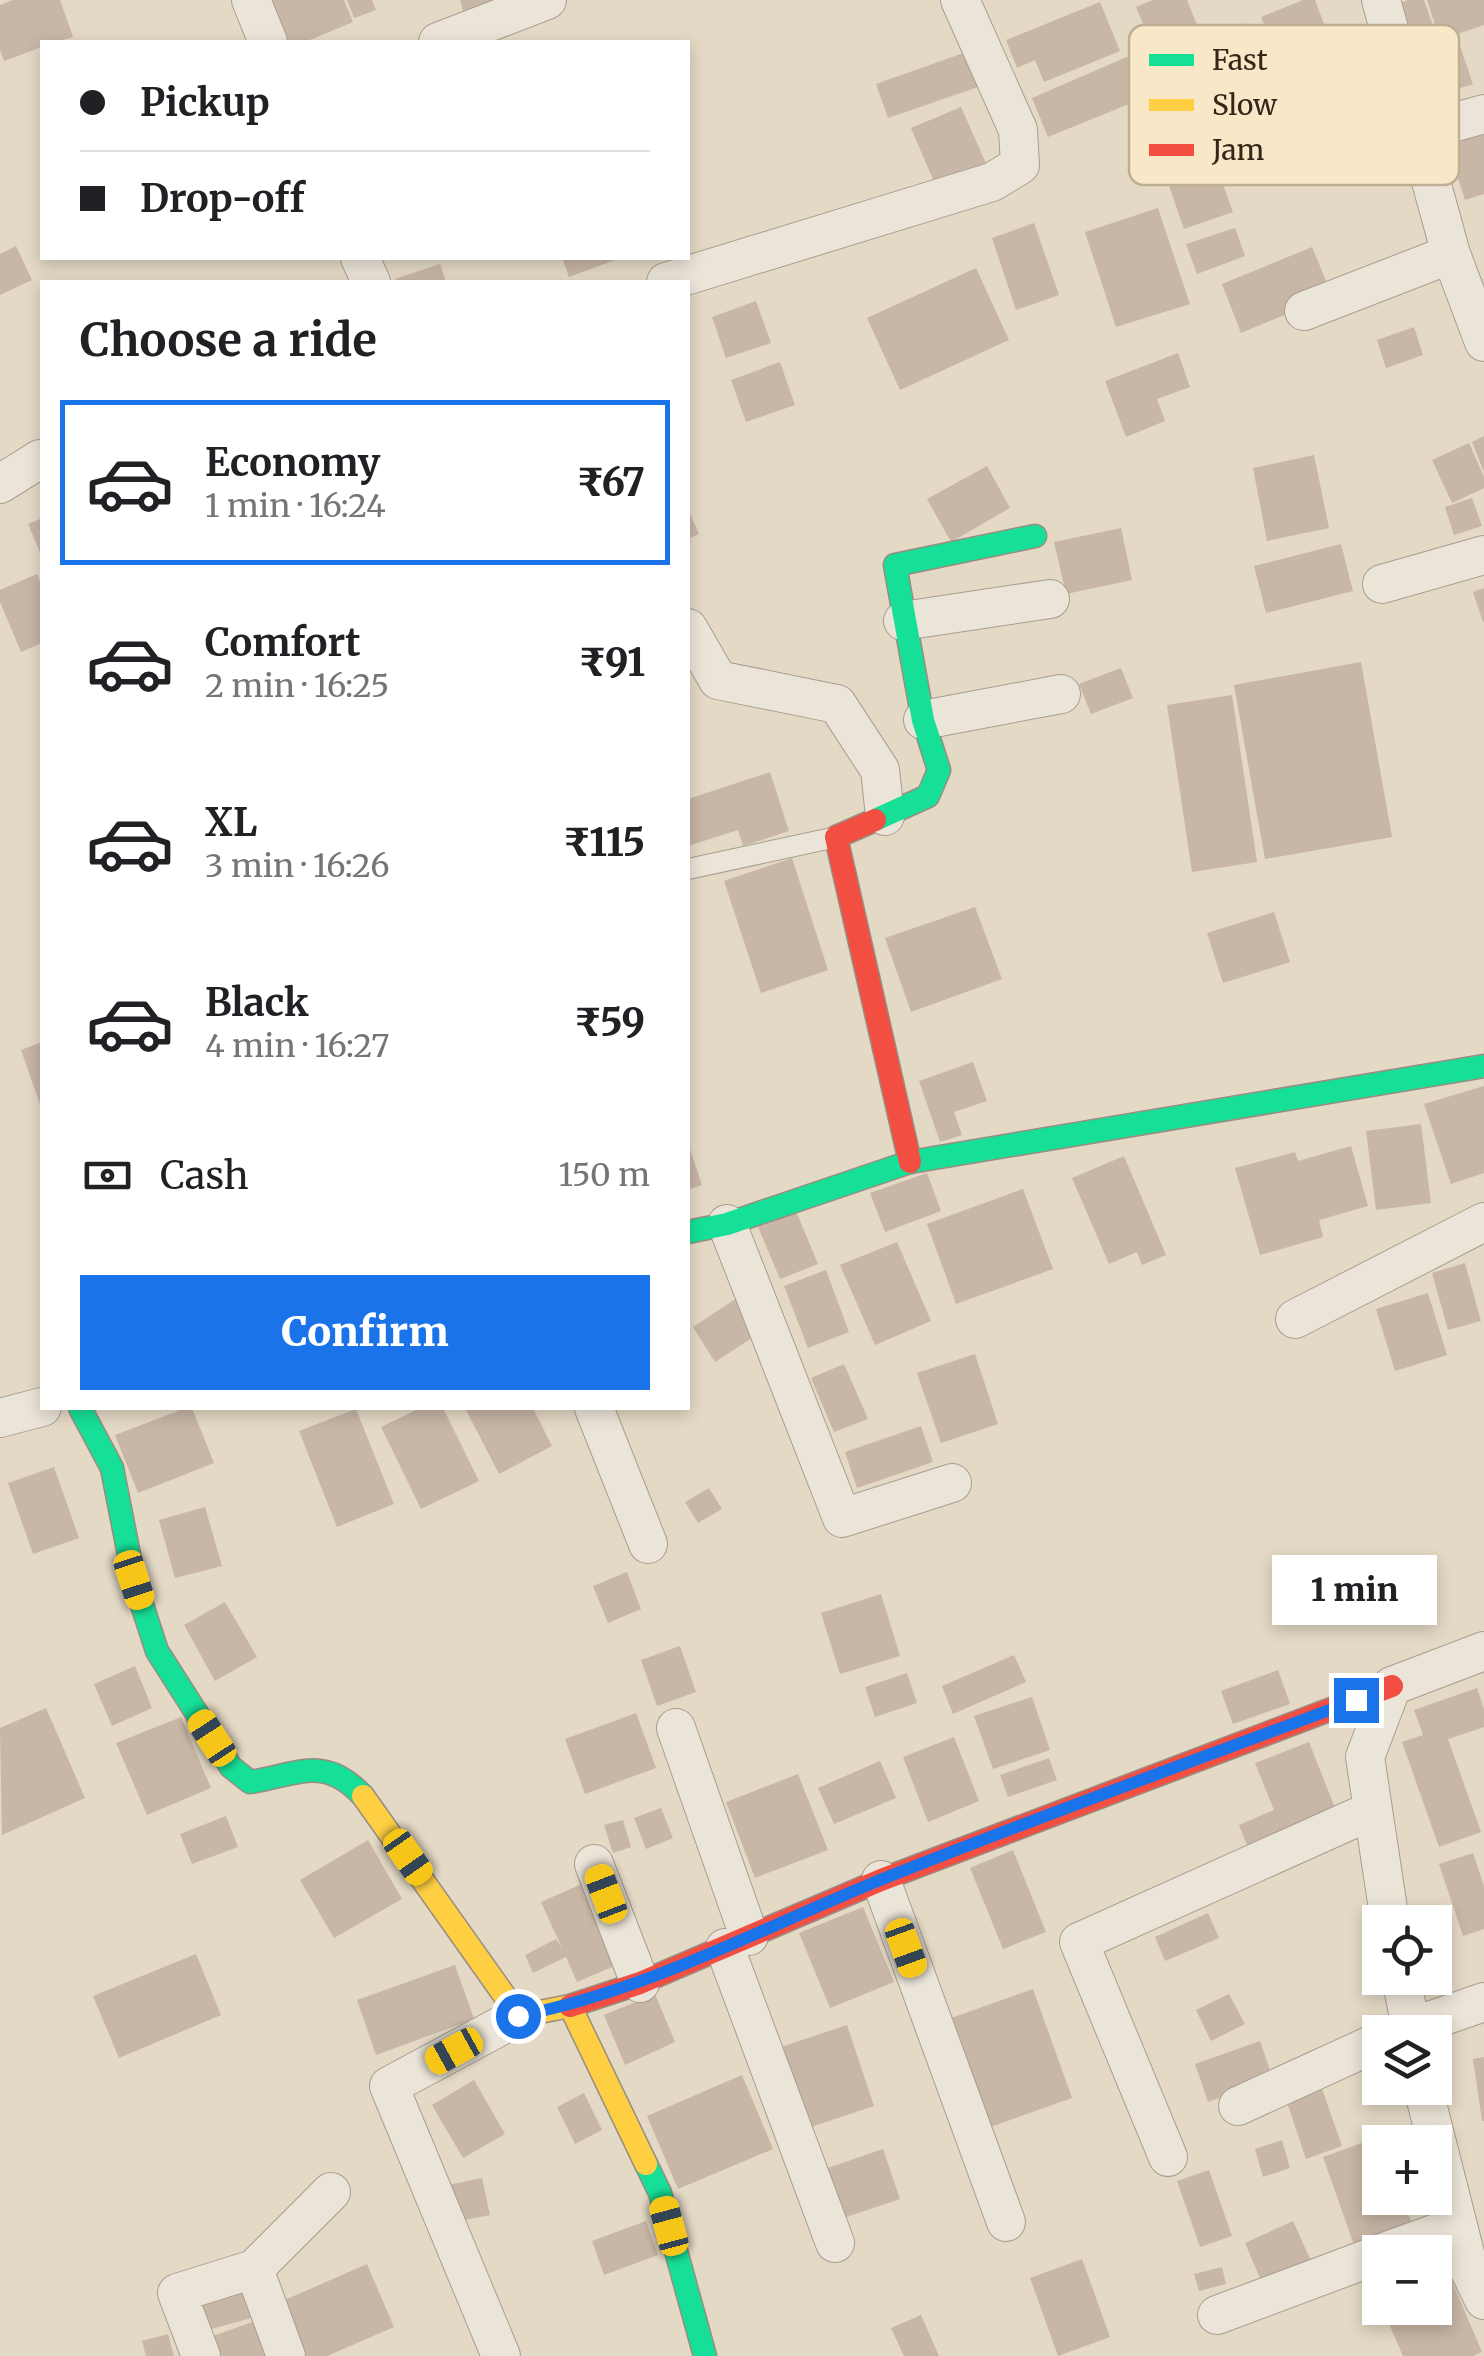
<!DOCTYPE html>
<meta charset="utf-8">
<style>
body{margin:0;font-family:Merriweather,serif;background:#f2f2f2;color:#202124;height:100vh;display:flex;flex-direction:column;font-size:38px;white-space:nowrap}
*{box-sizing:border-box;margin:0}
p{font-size:32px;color:#757577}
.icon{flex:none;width:55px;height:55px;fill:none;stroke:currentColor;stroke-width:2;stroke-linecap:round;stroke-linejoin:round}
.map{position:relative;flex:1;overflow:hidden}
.side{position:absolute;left:40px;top:280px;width:650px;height:1130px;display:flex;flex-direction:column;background:#fff;border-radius:0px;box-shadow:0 5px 15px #0003}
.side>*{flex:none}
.banner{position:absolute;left:40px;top:40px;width:650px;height:220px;border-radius:0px;box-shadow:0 5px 15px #0003;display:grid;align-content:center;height:220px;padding:0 40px;background:#fff}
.tools{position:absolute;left:1362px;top:1905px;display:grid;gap:20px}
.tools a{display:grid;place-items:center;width:90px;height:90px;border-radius:0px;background:#fff;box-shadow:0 5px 15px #0003;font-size:50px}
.end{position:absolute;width:45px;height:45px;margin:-22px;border:12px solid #1a73e8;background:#fff;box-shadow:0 0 0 5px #fff}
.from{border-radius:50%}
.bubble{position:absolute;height:70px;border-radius:0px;background:#fff;box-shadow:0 5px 15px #0003;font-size:32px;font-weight:800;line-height:70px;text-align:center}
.car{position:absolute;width:30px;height:60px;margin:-30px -15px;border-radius:12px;box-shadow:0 0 8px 2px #0007;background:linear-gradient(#f5c518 24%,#345 0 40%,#f5c518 0 76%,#345 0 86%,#f5c518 0)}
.banner b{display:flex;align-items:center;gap:35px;height:95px;font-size:38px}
.banner b+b{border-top:2px solid #e0e0e0}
.banner i{width:25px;height:25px;background:#202124}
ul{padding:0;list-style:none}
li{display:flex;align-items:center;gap:30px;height:165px;margin:0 20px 15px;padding:0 20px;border:5px solid transparent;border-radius:0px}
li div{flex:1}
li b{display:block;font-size:38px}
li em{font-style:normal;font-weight:800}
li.current{border-color:#1a73e8}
li>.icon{width:90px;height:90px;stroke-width:1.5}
h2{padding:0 40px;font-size:45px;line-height:120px}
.pay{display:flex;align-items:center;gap:25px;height:110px;padding:0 40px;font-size:38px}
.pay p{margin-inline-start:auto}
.cta{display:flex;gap:20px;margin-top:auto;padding:20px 40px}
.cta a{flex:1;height:115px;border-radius:0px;background:#1a73e8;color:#fff;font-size:40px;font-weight:800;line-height:115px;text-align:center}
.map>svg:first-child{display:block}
.building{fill:#c8b6a6}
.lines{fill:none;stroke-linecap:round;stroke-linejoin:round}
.lane-casing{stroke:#a89e90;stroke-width:22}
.street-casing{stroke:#a89e90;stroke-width:40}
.fast-casing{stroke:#988d80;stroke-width:25}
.slow-casing{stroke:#988d80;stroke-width:25}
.jam-casing{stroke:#988d80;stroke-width:25}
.lane{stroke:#ebe4d8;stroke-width:20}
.street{stroke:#ebe4d8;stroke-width:38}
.fast{stroke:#16e098;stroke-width:22}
.slow{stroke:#ffcf43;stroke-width:22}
.jam{stroke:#f24e42;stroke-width:22}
.route{stroke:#1a73e8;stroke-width:12}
.key{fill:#f8e8c8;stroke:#beae94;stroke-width:2.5}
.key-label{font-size:28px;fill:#362519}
</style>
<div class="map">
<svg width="1484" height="2356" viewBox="0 0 1484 2356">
<rect width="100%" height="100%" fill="#e4d9c5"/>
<path class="building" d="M13 0H60L73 37 56 42H42V47L4 61 0 50V5Z
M266 0H344L353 22 305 42H284Z
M347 0H372L376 10 354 18Z
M460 0H496V1L463 11Z
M1153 0H1187L1197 25 1151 43 1136 7Z
M1303 0H1315L1327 32 1275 53 1261 17Z
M1408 0H1424L1439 43 1457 37 1473 84 1433 97 1401 3Z
M1427 0H1484V25L1440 40Z
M1100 2 1120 51 1044 82 1035 60 1017 68 1006 40Z
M1244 23 1264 70 1191 101 1170 53Z
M972 50 984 85 888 118 876 84Z
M1129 56 1146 97 1048 137 1032 98Z
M961 107 988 168 937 189 911 128Z
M1484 133V194L1465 200 1447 145Z
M1214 160 1233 212 1184 229 1166 177Z
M1158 208 1190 304 1116 327 1085 232Z
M1034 223 1059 295 1016 310 992 238Z
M1235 228 1245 256 1197 274 1186 244Z
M16 246 32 280 0 295V254Z
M1312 247 1332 295 1241 333 1222 284Z
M562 258H614L615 260 569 277Z
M440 264 446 282H396L395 279Z
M976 268 1009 340 900 390 867 318Z
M756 301 771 343 726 358 712 317Z
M1414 327 1423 355 1386 368 1377 340Z
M1178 353 1190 387 1157 399 1165 421 1126 437 1105 381Z
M780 362 795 405 746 422 731 380Z
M1484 436V472L1472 442Z
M1469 443 1484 477V488L1452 503 1432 460Z
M1314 455 1329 528 1267 541 1253 468Z
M987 466 1010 508 951 542 927 499Z
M1472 498 1482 526 1454 535 1445 507Z
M688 509 699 534 688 539Z
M42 518V557L28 524Z
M1121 528 1132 580 1066 594 1054 542Z
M1341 544 1353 591 1266 613 1254 566Z
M37 574 42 586V643L21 652 0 602V590Z
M1484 588V622H1483L1473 592Z
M1361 662 1392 837 1265 859 1234 685Z
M1121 668 1133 698 1091 714 1079 684Z
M1232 695 1257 862 1192 872 1167 705Z
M770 772 789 831 743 846 738 830 688 846V799Z
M792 858 828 970 761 993 724 881Z
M975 907 1002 979 911 1012 885 938Z
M1274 912 1290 962 1223 983 1207 933Z
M42 1042V1110L21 1050Z
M973 1062 987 1101 954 1112 962 1135 940 1142 919 1081Z
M1484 1086V1173L1451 1184 1424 1104Z
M1421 1124 1431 1203 1376 1210 1366 1131Z
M688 1143 702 1185 688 1190Z
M1351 1146 1368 1206 1319 1220 1323 1237 1260 1255 1235 1168 1295 1152 1298 1161Z
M1124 1156 1166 1255 1142 1265 1137 1252 1109 1264 1072 1178Z
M927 1173 941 1211 885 1232 870 1193Z
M1023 1189 1053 1269 956 1304 927 1224Z
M796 1211 818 1264 780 1279 758 1227Z
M897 1242 931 1321 875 1345 840 1265Z
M1465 1263 1481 1321 1448 1330 1432 1273Z
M826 1270 849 1332 808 1348 784 1286Z
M1428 1293 1447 1355 1395 1371 1376 1309Z
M743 1294 766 1329 715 1362 693 1327Z
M975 1354 998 1424 941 1443 917 1373Z
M844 1364 868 1419 834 1432 811 1378Z
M186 1408H192L214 1463 138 1493 115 1435Z
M420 1408H443L479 1481 421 1509 381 1427Z
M465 1408H533L552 1446 499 1474Z
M356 1409 394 1504 337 1527 299 1431Z
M921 1426 933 1462 857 1488 845 1452Z
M54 1467 79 1538 33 1554 8 1483Z
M709 1488 722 1509 698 1523 685 1502Z
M205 1507 222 1566 175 1578 159 1520Z
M627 1572 641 1609 608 1623 593 1586Z
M881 1594 900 1656 840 1674 821 1613Z
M225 1602 257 1657 215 1681 184 1625Z
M680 1646 696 1692 657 1706 641 1660Z
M1014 1655 1026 1682 953 1714 942 1686Z
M135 1666 152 1708 112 1726 94 1684Z
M1278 1670 1290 1704 1233 1724 1221 1691Z
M907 1673 917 1703 875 1717 865 1687Z
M1477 1688 1484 1709V1727L1448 1739 1481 1832 1439 1847 1402 1742 1423 1735 1414 1710Z
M1032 1697 1050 1750 993 1769 974 1716Z
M46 1708 85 1798 2 1835 0 1728Z
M636 1713 656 1768 585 1794 565 1739Z
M181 1717 211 1788 147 1815 116 1743Z
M954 1737 979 1801 928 1822 903 1757Z
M1309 1742 1337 1813 1248 1848 1239 1825 1274 1810 1255 1763Z
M1049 1758 1057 1780 1008 1797 1000 1775Z
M880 1761 896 1798 834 1824 818 1788Z
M798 1774 828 1850 755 1878 726 1802Z
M661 1808 673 1838 646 1849 634 1818Z
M226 1816 238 1847 192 1864 180 1834Z
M623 1820 631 1847 613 1853 604 1825Z
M368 1840 402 1899 334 1938 300 1880Z
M1013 1850 1046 1932 1003 1949 970 1868Z
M1473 1853 1484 1886V1929L1463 1936 1439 1864Z
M584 1883 619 1964 577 1982 566 1957 533 1973 525 1955 556 1939 562 1948 541 1902Z
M863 1907 894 1982 830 2008 799 1933Z
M1208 1913 1219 1938 1165 1961 1155 1937Z
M196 1954 221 2015 119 2058 93 1996Z
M455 1965 474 2019 376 2055 357 2000Z
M1033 1989 1072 2098 979 2131 940 2022Z
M655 1994 675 2042 625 2065 604 2015Z
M1229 1994 1245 2024 1211 2041 1196 2010Z
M847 2025 874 2106 808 2128 781 2047Z
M1260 2041 1273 2079 1208 2102 1195 2064Z
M1484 2057V2121H1482L1473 2059Z
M742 2075 773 2149 678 2189 647 2116Z
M474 2080 505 2134 463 2158 432 2105Z
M1321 2086 1342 2146 1306 2159 1286 2099Z
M584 2093 602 2130 575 2144 557 2107Z
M1381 2136 1380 2198H1403L1417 2238 1359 2259 1323 2157Z
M1282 2140 1290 2168 1263 2177 1255 2149Z
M883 2149 900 2199 840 2219 822 2170Z
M1209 2170 1232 2236 1200 2247 1177 2181Z
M482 2178 490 2215 444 2224 438 2187Z
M646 2221 658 2255 604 2275 592 2241Z
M1293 2221 1312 2263 1263 2285 1245 2243Z
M1082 2259 1110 2337 1058 2356 1030 2278Z
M367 2264 394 2327 327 2356H292L271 2306Z
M1222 2267 1226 2284 1199 2291 1194 2274Z
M1449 2274 1482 2352 1473 2356H1403L1382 2308H1435V2280Z
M252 2278 262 2315 197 2333 186 2297Z
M921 2315 939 2356H904L891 2328Z
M255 2321 268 2356H220L213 2336Z
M168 2334 174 2356H146L142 2341Z"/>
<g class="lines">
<g class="lane-casing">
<path id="lane" d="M688 869 832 838"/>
</g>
<g class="street-casing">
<path id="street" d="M251 0 268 42
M1381 0 1451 254 1484 342
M438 42 547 0
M1420 132 1484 114
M360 258 371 282
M666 282 992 182 1020 165 1018 130 960 0
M1304 311 1451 254
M0 484 40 459
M1382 584 1484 555
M903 621 1050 599
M688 628 718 680 837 704 880 770 885 816
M923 720 1061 694
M727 1224 842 1518 952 1483
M1295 1319 1484 1222
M594 1408 648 1544
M0 1418 42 1407
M676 1728 749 1936
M594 1864 640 1983
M881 1880 1006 2222
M1390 1922 1365 1757 1392 1686 1484 1651
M725 1948 835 2243
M1401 1978 1412 2032
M1398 2032 1484 2002
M1423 2088 1469 2269 1484 2300
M1238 2106 1380 2041
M1168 2157 1079 1942 1373 1810
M1384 2252 1458 2225
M254 2269 286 2356
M1217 2315 1380 2254
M201 2356 177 2293 254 2269 331 2192
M501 2356 389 2086 519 2016"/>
</g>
<g class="fast-casing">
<path id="fast" d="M875 820 928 796 939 770 923 720 895 565 1035 536
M688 1232 727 1224 910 1162 1484 1066
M80 1408 112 1468 134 1580 157 1651 231 1767 250 1782C297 1775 324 1754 363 1796
M646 2164 660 2193 705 2356"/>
</g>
<g class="slow-casing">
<path id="slow" d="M363 1796 519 2016 570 2006 646 2164"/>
</g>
<g class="jam-casing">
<path id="jam" d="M875 820 836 837 910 1162
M570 2006 640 1983 881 1880 1392 1686"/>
</g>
<use href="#lane" class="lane"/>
<use href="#street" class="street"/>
<use href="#fast" class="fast"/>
<use href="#slow" class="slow"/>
<use href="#jam" class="jam"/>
</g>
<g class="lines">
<path class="route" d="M518 2016C646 1991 760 1929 880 1880 1037 1817 1197 1760 1356 1700"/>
</g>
<rect x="1129" y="25" width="330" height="160" rx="15" class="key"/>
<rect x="1149" y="54" width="45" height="12" fill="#16e098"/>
<rect x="1149" y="99" width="45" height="12" fill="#ffcf43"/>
<rect x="1149" y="144" width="45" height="12" fill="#f24e42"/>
<g class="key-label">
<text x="1212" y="70">Fast</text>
<text x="1212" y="115">Slow</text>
<text x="1212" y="160">Jam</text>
</g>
</svg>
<div class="tools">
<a><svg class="icon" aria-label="locate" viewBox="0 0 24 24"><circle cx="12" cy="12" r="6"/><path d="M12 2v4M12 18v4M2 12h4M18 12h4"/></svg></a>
<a><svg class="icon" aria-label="layers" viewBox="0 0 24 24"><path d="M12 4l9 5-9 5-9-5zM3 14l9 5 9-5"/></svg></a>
<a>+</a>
<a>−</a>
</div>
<i class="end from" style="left:518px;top:2016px"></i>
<i class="end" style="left:1356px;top:1700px"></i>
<div class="bubble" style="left:1272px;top:1555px;width:165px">1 min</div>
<i class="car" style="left:134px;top:1580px;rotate:162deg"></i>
<i class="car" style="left:212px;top:1738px;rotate:327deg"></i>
<i class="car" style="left:408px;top:1857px;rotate:145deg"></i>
<i class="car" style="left:606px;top:1894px;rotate:339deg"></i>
<i class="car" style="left:906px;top:1948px;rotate:160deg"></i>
<i class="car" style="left:454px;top:2051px;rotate:241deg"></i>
<i class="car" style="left:669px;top:2226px;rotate:345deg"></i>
<div class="banner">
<b><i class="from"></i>Pickup</b>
<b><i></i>Drop-off</b>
</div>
<section class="side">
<h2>Choose a ride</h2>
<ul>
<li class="current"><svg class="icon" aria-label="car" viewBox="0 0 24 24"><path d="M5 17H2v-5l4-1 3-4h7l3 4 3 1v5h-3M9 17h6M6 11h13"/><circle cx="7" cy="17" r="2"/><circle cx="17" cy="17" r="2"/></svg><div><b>Economy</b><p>1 min · 16:24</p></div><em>₹67</em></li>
<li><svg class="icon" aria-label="car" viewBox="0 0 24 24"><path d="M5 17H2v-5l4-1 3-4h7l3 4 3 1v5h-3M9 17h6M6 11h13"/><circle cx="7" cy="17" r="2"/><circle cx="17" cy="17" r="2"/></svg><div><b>Comfort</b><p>2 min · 16:25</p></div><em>₹91</em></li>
<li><svg class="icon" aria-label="car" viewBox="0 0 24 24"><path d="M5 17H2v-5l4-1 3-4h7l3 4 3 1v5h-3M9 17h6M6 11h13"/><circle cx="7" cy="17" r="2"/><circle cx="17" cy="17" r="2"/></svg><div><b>XL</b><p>3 min · 16:26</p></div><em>₹115</em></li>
<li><svg class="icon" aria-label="car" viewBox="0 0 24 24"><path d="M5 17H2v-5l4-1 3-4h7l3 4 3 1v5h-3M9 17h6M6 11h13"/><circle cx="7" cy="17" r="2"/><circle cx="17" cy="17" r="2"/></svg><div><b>Black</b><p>4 min · 16:27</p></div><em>₹59</em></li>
</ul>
<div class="pay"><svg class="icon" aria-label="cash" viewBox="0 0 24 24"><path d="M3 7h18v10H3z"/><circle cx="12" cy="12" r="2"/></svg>Cash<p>150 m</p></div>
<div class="cta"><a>Confirm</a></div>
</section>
</div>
